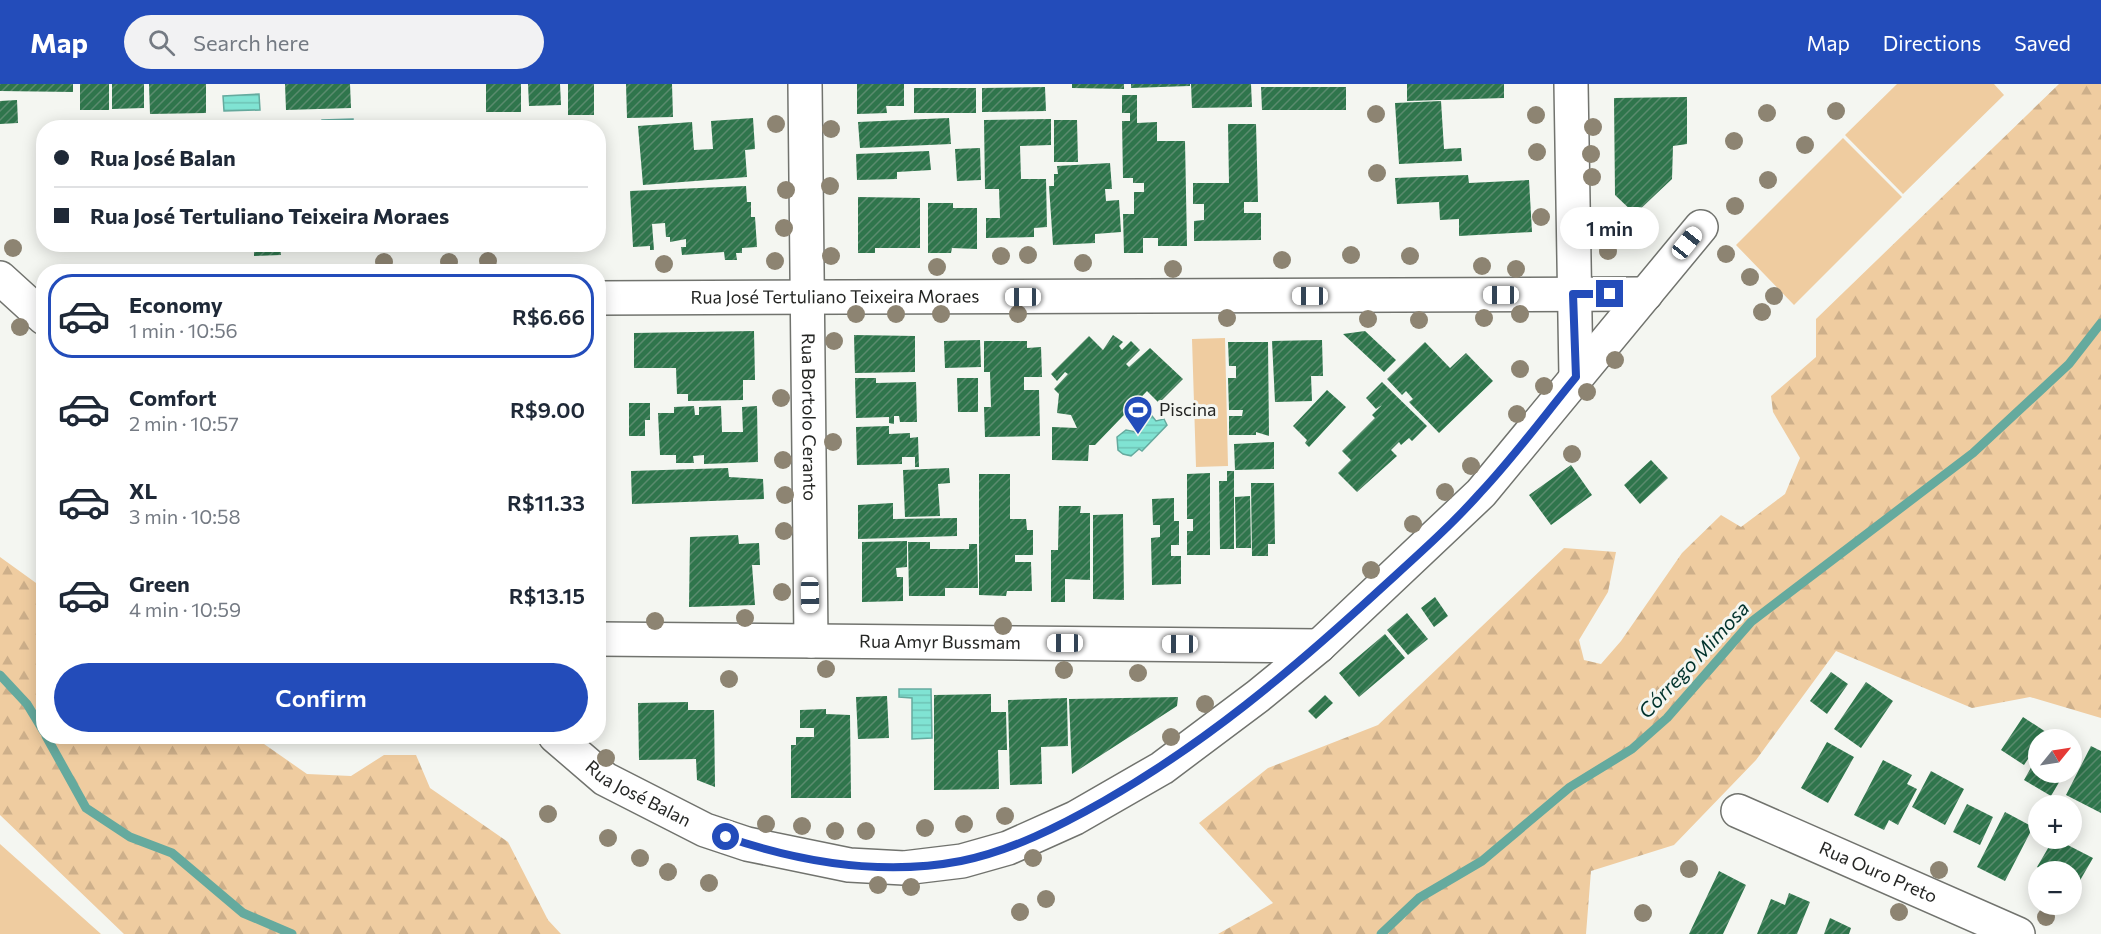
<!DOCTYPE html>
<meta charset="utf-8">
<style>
body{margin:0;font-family:Commissioner,sans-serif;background:#f2f2f3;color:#1f2937;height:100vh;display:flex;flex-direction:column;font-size:22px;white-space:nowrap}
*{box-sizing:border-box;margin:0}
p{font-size:20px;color:#747a83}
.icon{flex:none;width:33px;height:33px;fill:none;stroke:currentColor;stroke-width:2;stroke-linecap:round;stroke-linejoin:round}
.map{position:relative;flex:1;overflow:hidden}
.sheet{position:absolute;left:36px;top:180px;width:570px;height:480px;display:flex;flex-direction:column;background:#fff;border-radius:24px;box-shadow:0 3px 15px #0003}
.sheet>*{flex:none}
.top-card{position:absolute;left:36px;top:36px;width:570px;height:132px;border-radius:24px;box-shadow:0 3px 15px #0003;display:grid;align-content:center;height:132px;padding:0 18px;background:#fff}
.needle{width:39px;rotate:60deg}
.tools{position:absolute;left:2028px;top:645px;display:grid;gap:12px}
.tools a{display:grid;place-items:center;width:54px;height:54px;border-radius:50%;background:#fff;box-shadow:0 3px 15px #0003;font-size:30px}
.end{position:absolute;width:27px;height:27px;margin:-14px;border:8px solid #234cba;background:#fff;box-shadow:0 0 0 3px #fff}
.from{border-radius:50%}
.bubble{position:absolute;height:42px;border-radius:21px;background:#fff;box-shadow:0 3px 15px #0003;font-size:20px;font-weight:600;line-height:42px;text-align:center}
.car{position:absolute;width:18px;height:36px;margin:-18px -9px;border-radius:8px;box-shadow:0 0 4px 2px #0007;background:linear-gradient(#fff 24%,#345 0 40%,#fff 0 76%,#345 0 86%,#fff 0)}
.top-card b{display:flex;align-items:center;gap:21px;height:57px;font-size:22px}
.top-card b+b{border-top:2px solid #e0e1e3}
.top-card i{width:15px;height:15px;background:#1f2937}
ul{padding:10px 0 0;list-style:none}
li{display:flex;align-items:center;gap:18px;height:84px;margin:0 12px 9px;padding:0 6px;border:3px solid transparent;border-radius:24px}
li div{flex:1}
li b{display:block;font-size:22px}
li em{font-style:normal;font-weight:600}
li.selected{border-color:#234cba}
li>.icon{width:54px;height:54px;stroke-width:1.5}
.button{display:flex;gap:12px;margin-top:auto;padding:12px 18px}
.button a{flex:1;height:69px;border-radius:36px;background:#234cba;color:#fff;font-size:24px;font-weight:600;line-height:69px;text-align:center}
header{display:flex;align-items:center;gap:36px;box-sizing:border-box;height:84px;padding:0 30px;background:#234cba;color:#fff}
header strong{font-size:28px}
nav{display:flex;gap:33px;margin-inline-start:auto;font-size:21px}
.search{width:420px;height:54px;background:#f2f2f3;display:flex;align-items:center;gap:15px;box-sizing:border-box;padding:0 21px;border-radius:33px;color:#747a83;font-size:22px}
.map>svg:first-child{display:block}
.grass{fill:#efcca0}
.forest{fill:url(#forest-firs)}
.water{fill:url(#water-rules);stroke:#65aa9e;stroke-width:1.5}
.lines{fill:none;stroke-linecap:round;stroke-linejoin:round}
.stream{stroke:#65aa9e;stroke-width:9}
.building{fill:url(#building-hatch)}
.minor-casing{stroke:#71736e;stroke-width:36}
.minor{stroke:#fff;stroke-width:33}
.tree{fill:#8d8472}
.route{stroke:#234cba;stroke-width:8}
.labels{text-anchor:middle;stroke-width:6;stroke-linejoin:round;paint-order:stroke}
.street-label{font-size:18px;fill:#252624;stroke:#f4f6f1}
.poi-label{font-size:18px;fill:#252624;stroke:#f4f6f1;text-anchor:start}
.water-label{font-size:20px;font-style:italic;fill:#00322c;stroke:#f4f6f1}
</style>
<header>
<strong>Map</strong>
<div class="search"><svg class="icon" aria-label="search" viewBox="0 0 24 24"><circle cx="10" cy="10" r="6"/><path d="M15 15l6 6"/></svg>Search here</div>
<nav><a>Map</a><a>Directions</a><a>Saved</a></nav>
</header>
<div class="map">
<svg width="2101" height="850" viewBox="0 0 2101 850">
<defs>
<pattern id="forest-firs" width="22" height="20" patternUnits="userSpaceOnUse" patternTransform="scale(1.5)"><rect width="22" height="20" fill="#efcca0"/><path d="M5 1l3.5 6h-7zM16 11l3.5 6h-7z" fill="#cdaf8a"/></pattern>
<pattern id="water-rules" width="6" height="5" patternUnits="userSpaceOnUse" patternTransform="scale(1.5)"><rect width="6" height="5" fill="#80e3d3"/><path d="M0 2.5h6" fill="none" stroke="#6ec3b5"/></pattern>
<pattern id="building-hatch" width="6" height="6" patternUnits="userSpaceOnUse" patternTransform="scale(1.5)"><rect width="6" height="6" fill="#2f754c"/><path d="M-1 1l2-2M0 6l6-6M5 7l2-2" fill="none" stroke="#5a8b6e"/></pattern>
</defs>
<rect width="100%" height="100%" fill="#f4f6f1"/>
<path class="grass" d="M1897 0H1994L2004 11 1903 110 1845 51Z
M1843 54 1902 113 1794 221 1736 161Z
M1225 254 1228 382 1196 383 1192 255Z
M0 760 101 850H0Z"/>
<path class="forest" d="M2059 0H2101V634L2030 613 1972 624 1836 567 1756 676 1674 761 1591 787 1586 850H1218L1273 819 1199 739 1268 684 1378 641 1564 464 1616 468 1608 508 1579 556 1584 576 1601 580 1621 557 1682 469 1721 431 1741 443 1785 410 1800 374 1773 328 1771 312 1816 273V235Z
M0 473 43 504 44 652 254 653 307 690 351 692 384 671H416L430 704 508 758 548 836 561 850H124L0 731Z"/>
<path class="water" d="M259 10 260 26 224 27 223 12Z
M353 35V43H322V36Z
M1152 332 1156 337 1164 335 1167 341 1142 367 1139 365 1131 372 1123 370 1118 366 1117 353 1126 346 1136 348Z
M899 605H931L932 654 912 655V614L899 613Z"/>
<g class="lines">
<path class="stream" d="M0 591 27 620 44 648
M46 652 86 724 130 753 172 769 243 829 292 850
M1381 850 1419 814 1482 777 1570 703 1632 665 1667 634 1751 538 1973 369 2069 280 2101 239"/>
</g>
<path class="building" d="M0 0H73V8L0 7Z
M80 0H109V26H80Z
M112 0H144V24L112 25Z
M149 0H206V29L150 30Z
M285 0H350L351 24 286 26Z
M486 0H521V28H486Z
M528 0H560L561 21 529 22Z
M568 0H594V31H568Z
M626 0H672L673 33 627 34Z
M857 0H904V22H886L887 29 857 30Z
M1072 0H1124V5L1072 4Z
M1131 0H1190V2L1131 4Z
M1191 0H1251L1252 23 1192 24Z
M1407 0H1504V14L1407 17Z
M1045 3 1046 27 982 28V4Z
M1261 3H1346V26H1262Z
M914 4H976V29H914Z
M1122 11H1137V39L1157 38V57H1185L1187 162H1158V154H1143V169H1124L1123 130H1134V108H1144V99H1133V94H1123L1122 37H1130V29H1122Z
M1687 13V60L1673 62 1672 95 1635 130 1615 111 1614 14Z
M17 16 18 39 0 40V17Z
M1441 17 1444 65 1461 64 1462 77 1399 80 1395 19Z
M753 34 755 65 745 66 747 93 643 101 638 42 692 38 694 66 713 65 711 37Z
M949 34 951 60 860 64 858 38Z
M1051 35V61L1020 62 1021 95H1046L1047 143 1034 144V153L986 154V134H1000L999 105H985L984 36Z
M1054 36H1077L1078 78H1054Z
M214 37H278V44H214Z
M1228 40H1256L1258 118H1244V129H1261V156L1194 157V137L1204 136V120H1193V99H1229Z
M980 64 981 96 957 97 955 65Z
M929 67 931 86 897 88V95L857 96 856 70Z
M1110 79 1112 105H1105L1106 117 1119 116 1121 148 1095 150V159L1053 161 1049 102H1054V90H1058L1057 82Z
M1468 91 1469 99 1529 96 1532 148 1459 152V135L1440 136 1439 118 1397 120 1395 94Z
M746 102 747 118H751V133H755L757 163 742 164V169H736L737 176H725L724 168 682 171 681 163H686V155L670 158V153H666L665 139 652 140 654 166H650V162L633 163 630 107Z
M858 113 920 114V164H875V169H858Z
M928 119H953V124H977V165L952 164 951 169H928Z
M254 160H280L281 171 254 172Z
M289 160H316V162L289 163Z
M754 247 755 296H743V316L688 317V310H677L676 284H634V249Z
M1365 247 1396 276 1384 288 1343 250Z
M854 251 915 252V288L855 289Z
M1113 251 1123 258 1119 262 1122 266 1131 257 1140 266 1126 280 1129 283 1150 264 1183 295 1159 319 1147 307 1095 361H1089L1088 377 1052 376V343L1077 344 1071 331 1057 329 1059 310 1054 305 1068 290 1065 288 1057 297 1051 290 1089 252 1103 266Z
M980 256 981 283 945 284 944 257Z
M1322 256 1323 292H1311L1312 317 1275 318 1272 257Z
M984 257H1027V264L1041 263 1042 293H1024V306H1039L1040 352 985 353 984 323H991L990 288H984Z
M1228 258H1268L1269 352 1256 348V351H1229V332H1242L1243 326H1229L1228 294H1236V282H1229Z
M1425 258 1450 284 1466 269 1493 297 1439 349 1409 318 1413 315 1406 307 1402 311 1387 295Z
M855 294H876V299L916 298 917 338H900L899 332H894V340L889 339V333L856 334Z
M957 294H978V328H958Z
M1382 298 1427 342 1412 357 1409 354 1401 361 1399 358 1391 366 1397 372 1357 408 1338 389 1351 376 1342 367 1375 334 1372 331 1382 321 1376 325 1366 314Z
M1327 306 1346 323 1309 363 1305 359 1307 356 1293 342Z
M629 319H650V336H645V352H629Z
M694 322 695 331H699V323L721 322 722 348H743L742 323 757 322 758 378 704 380V371L693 372 694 379H676V371H660L658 329H674V323Z
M889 342V350L910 349V354L918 353 919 383H915V373H902V380L857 381 856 343Z
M1274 358V385L1235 386 1234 360Z
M1651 376 1668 394 1640 420 1624 401Z
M1571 381 1592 411 1551 441 1529 411Z
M728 384 729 393 763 395 764 415 632 420 631 387Z
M949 384 950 399 938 400 940 432 905 433 903 386Z
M1227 387H1234V465H1220L1219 397H1227Z
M1210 389V471H1187V447H1193V435H1187V390Z
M979 390H1010V435H1026L1027 446H1033V471H1015V478H1031L1032 507H1007L1006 512 979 511Z
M1251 399H1274L1275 460H1268V472H1252Z
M1250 412 1251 464H1236L1235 413Z
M1174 414V437H1179V461H1171V472H1181V500L1152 501 1151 454 1160 453V441H1153L1152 415Z
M893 419V435L957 434V452L858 455V421Z
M1059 422H1081L1080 429H1090V496L1065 495V518H1051V466H1058Z
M1123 430 1124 516 1093 515V431Z
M738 451 739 460 759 459 760 481H752L755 521 689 523 690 453Z
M907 457V483L896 484 897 493H903V517L862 518V458Z
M908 458H930V465H969V460H977L978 504H945V512H909Z
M1435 513 1448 532 1434 543 1421 524Z
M1407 529 1428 555 1408 571 1387 546Z
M1385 550 1405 574 1359 613 1339 589Z
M1831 588 1848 600 1827 630 1810 617Z
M1866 598 1893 617 1861 664 1834 645Z
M991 610V628H1006L1007 666H998L999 705 934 706V611Z
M1325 611 1333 619 1316 635 1308 627Z
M887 612 889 654 858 655 856 613Z
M1178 613 1177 622 1072 690 1069 615Z
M1067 614 1068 662 1041 663 1042 700 1010 701 1008 616Z
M688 618V626H714L715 703 697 696 696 675 639 676 638 619Z
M826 625V630L850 631 851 714H791V661H796V653H814V644H800V626Z
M2023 633 2046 648 2024 681 2001 666Z
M1827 658 1854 673 1828 719 1801 704Z
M2091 662 2101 667V729L2066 711Z
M2038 671V688H2065L2051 712 2024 696Z
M1883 676 1912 691 1907 700 1917 705 1898 741 1889 736 1884 746 1854 731Z
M1931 687 1964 705 1945 741 1912 723Z
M1967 720 1993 733 1980 761 1953 748Z
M2005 728 2033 743 2005 797 1977 783Z
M2054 754 2093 774 2075 805 2072 802V788H2045L2037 783Z
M1719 787 1746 801 1723 850H1689Z
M1789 809 1810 818 1797 850H1757L1771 815 1785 821Z
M1830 834 1851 844 1849 850H1824Z"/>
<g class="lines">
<g class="minor-casing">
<g id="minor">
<path id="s1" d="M805 0 811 557"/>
<path d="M1571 0 1576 293"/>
<path d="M0 194 44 234"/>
<path id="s2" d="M598 214 1646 210"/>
<path id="s3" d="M598 555 1319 562"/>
<path id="s4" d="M555 652 605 695 705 746 747 760 849 781 904 784 962 777 1008 764 1075 734 1162 684 1258 612 1319 562 1481 409 1701 143"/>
<path id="s5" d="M1738 727 2018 850"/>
</g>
</g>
<use href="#minor" class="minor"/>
</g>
<g class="tree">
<circle cx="1836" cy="27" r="9"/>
<circle cx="1767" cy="29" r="9"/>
<circle cx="1376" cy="30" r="9"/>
<circle cx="1536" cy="31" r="9"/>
<circle cx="776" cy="40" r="9"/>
<circle cx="1593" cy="43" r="9"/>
<circle cx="831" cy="45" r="9"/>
<circle cx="1734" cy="57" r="9"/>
<circle cx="1805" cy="61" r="9"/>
<circle cx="1537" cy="68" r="9"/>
<circle cx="1591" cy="70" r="9"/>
<circle cx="1377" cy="89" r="9"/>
<circle cx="1592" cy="93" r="9"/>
<circle cx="1768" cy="96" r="9"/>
<circle cx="830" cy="102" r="9"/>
<circle cx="786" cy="106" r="9"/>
<circle cx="1735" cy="122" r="9"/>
<circle cx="1541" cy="133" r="9"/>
<circle cx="784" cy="144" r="9"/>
<circle cx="13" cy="164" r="9"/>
<circle cx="1608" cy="167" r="9"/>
<circle cx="1726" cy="170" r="9"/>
<circle cx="1028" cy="171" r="9"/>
<circle cx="1351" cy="171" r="9"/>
<circle cx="831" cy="172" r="9"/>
<circle cx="1001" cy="172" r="9"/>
<circle cx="1410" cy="172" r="9"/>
<circle cx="1282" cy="176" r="9"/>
<circle cx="488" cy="177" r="9"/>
<circle cx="775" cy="177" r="9"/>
<circle cx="384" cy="178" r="9"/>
<circle cx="449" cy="178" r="9"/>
<circle cx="1083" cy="179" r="9"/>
<circle cx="664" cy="180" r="9"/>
<circle cx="1482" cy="182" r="9"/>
<circle cx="937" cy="183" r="9"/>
<circle cx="1173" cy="185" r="9"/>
<circle cx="1516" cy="185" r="9"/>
<circle cx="1750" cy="193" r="9"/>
<circle cx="1774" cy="212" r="9"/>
<circle cx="1762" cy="228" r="9"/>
<circle cx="856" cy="230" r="9"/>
<circle cx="896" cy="230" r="9"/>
<circle cx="941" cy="230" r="9"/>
<circle cx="1018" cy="230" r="9"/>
<circle cx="1520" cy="230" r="9"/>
<circle cx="1227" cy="234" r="9"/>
<circle cx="1484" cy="234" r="9"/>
<circle cx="1368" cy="235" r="9"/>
<circle cx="1419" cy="236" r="9"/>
<circle cx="20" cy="243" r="9"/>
<circle cx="834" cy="257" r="9"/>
<circle cx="1615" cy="276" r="9"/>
<circle cx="1520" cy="285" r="9"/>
<circle cx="1544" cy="302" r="9"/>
<circle cx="1587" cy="308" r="9"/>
<circle cx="781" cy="314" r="9"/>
<circle cx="1517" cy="330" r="9"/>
<circle cx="833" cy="358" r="9"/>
<circle cx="1572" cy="370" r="9"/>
<circle cx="783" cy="376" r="9"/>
<circle cx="1471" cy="382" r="9"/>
<circle cx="1445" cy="408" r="9"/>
<circle cx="785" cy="411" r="9"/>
<circle cx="1413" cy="440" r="9"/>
<circle cx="784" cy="447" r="9"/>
<circle cx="1371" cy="486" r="9"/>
<circle cx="782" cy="508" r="9"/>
<circle cx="745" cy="534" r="9"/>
<circle cx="655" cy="537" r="9"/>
<circle cx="1003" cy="542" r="9"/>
<circle cx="826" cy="585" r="9"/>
<circle cx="1064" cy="586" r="9"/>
<circle cx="1138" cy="589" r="9"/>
<circle cx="729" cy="595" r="9"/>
<circle cx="1205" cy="620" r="9"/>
<circle cx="1171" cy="653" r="9"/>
<circle cx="606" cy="674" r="9"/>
<circle cx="548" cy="730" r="9"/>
<circle cx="1005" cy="732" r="9"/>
<circle cx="766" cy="740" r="9"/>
<circle cx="964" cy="740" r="9"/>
<circle cx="802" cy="742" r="9"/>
<circle cx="925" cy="744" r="9"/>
<circle cx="835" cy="747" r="9"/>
<circle cx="866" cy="747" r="9"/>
<circle cx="608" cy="754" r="9"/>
<circle cx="640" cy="774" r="9"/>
<circle cx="1033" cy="774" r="9"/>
<circle cx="1689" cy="785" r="9"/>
<circle cx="1939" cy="786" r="9"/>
<circle cx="668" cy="788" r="9"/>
<circle cx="709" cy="799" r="9"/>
<circle cx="878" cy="801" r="9"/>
<circle cx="911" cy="803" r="9"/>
<circle cx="1046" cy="815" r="9"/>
<circle cx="1020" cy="828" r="9"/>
<circle cx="1899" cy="828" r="9"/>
<circle cx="1643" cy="829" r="9"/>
<circle cx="2046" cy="833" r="9"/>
</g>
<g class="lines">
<path class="route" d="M726 753C800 778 883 792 961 777 1011 767 1060 742 1104 717 1204 660 1291 587 1375 510 1411 477 1448 445 1480 409 1514 373 1544 332 1576 293L1573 210H1610"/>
</g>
<defs>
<g id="stadium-pin" transform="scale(1.5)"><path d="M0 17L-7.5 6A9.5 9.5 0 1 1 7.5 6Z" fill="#234cba" stroke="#f4f6f1"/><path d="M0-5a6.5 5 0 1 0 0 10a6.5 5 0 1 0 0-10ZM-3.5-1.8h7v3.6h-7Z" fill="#fff"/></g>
</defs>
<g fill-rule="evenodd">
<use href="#stadium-pin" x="1138" y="326"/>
</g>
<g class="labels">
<g class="street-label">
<text dy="6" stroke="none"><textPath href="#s2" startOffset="237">Rua José Tertuliano Teixeira Moraes</textPath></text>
<text dy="6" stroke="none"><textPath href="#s1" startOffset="333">Rua Bortolo Ceranto</textPath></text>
<text dy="6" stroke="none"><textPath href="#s3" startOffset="342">Rua Amyr Bussmam</textPath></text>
<text dy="6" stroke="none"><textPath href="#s4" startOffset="102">Rua José Balan</textPath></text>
<text dy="6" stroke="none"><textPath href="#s5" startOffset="153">Rua Ouro Preto</textPath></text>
</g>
<g class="poi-label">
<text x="1159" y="332">Piscina</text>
</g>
<g class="water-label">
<text transform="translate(1694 576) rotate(-47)" y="7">Córrego Mimosa</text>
</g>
</g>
</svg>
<div class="tools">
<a><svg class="needle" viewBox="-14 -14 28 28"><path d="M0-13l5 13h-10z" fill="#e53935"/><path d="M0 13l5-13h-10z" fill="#747a83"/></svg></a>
<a>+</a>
<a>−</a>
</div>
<i class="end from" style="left:726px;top:753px"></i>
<i class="end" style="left:1610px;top:210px"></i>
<div class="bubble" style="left:1560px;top:123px;width:99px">1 min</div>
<i class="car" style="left:1687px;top:159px;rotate:39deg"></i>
<i class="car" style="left:1501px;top:211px;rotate:270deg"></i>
<i class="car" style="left:1310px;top:212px;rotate:270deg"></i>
<i class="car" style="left:1023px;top:213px;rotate:270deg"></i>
<i class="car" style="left:810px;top:511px;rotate:179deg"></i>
<i class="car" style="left:1065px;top:559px;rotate:270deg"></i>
<i class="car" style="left:1180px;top:560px;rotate:270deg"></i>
<div class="top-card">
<b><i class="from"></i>Rua José Balan</b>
<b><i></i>Rua José Tertuliano Teixeira Moraes</b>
</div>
<section class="sheet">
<ul>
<li class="selected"><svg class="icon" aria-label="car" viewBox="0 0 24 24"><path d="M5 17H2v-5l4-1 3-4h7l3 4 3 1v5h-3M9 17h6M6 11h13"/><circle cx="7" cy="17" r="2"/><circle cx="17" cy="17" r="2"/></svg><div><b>Economy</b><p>1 min · 10:56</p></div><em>R$6.66</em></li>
<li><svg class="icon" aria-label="car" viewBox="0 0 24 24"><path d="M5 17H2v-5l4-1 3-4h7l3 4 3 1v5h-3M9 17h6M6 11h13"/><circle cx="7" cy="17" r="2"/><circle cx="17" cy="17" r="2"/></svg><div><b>Comfort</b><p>2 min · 10:57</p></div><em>R$9.00</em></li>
<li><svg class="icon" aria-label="car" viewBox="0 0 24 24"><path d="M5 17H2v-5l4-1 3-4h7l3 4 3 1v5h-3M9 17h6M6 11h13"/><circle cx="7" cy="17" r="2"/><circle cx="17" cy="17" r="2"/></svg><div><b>XL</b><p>3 min · 10:58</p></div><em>R$11.33</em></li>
<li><svg class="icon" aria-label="car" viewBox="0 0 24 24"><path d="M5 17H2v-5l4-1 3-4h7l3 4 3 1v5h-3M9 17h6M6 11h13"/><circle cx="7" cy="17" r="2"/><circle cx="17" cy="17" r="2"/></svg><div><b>Green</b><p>4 min · 10:59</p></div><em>R$13.15</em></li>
</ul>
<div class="button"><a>Confirm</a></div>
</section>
</div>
